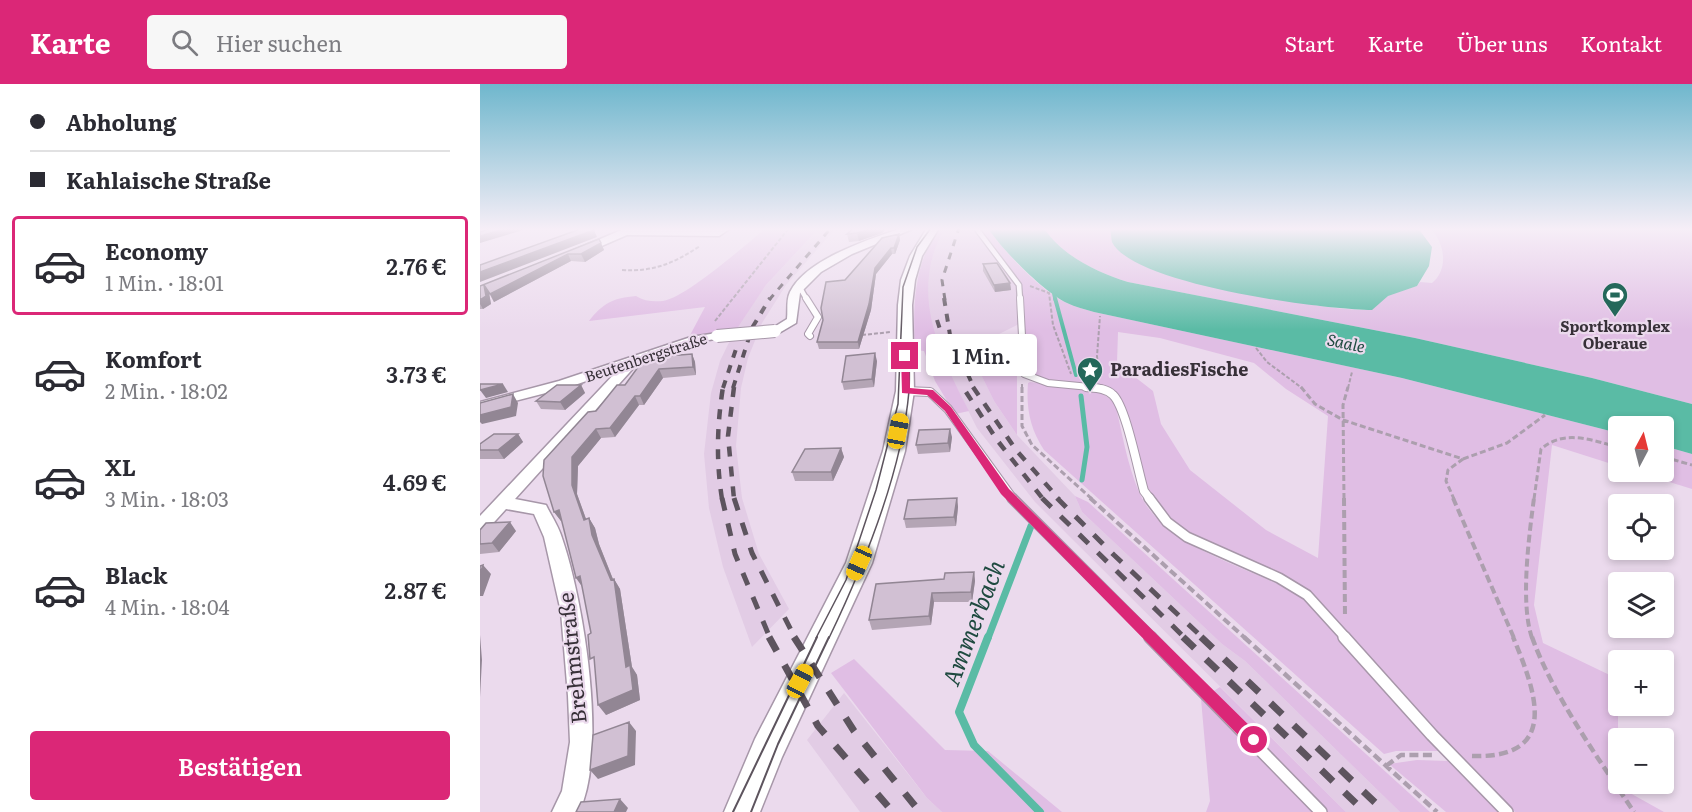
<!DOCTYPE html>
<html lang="de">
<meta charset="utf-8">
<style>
body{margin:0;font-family:Literata,serif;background:#f7f7f7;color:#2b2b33;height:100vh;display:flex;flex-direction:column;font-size:22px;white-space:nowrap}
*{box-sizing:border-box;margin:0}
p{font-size:20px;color:#7c7c81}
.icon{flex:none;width:33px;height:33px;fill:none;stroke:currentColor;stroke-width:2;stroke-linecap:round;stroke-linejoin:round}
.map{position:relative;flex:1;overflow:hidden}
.details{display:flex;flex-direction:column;background:#fff;width:480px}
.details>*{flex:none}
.banner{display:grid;align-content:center;height:132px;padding:0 30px;background:#fff}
.needle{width:39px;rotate:7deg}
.controls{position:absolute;left:1128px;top:332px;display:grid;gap:12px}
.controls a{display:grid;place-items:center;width:66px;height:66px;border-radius:6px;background:#fff;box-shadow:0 3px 9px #0003;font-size:30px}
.end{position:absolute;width:27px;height:27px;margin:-14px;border:8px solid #db2777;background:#fff;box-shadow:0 0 0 3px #fff}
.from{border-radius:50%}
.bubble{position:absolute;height:42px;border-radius:6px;background:#fff;box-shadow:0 3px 9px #0003;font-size:20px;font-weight:600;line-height:42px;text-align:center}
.car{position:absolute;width:18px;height:36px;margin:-18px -9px;border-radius:8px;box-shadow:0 0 4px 2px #0007;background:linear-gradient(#f5c518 24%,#345 0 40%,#f5c518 0 76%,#345 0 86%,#f5c518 0)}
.banner b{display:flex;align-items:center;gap:21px;height:57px;font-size:22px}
.banner b+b{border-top:2px solid #e1e1e2}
.banner i{width:15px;height:15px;background:#2b2b33}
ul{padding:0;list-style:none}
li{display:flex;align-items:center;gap:18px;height:99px;margin:0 12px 9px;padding:0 18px;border:3px solid transparent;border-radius:6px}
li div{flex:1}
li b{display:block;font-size:22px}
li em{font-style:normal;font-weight:600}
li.active{border-color:#db2777}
li>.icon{width:54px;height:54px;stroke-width:1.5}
.action{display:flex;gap:12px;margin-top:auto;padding:12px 30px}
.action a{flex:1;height:69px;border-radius:6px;background:#db2777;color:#fff;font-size:24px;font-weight:600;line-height:69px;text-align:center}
header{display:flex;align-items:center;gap:36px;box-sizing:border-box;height:84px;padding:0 30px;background:#db2777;color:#fff}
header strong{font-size:28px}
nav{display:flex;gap:33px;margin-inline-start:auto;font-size:21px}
.search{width:420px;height:54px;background:#f7f7f7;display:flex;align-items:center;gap:15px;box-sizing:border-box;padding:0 21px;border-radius:6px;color:#7c7c81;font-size:22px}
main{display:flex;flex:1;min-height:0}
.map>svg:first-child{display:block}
.built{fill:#e2cce5}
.green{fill:#e0bee4;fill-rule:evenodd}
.water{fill:#5abba5}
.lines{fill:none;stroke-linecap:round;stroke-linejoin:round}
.stream-far4{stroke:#5abba5;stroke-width:3}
.stream-far3{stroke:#5abba5;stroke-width:4}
.stream-far2{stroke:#5abba5;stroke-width:5}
.stream-far1{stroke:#5abba5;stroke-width:7}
.stream{stroke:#5abba5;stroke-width:8}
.lane-far4-casing{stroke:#a797a9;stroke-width:7}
.lane-far3-casing{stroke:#a797a9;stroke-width:8}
.lane-far2-casing{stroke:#a797a9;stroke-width:10}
.lane-far1-casing{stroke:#a797a9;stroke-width:12}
.lane-casing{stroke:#a797a9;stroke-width:14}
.street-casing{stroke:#a797a9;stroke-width:3}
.secondary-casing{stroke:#a797a9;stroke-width:3}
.path-far3{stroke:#ac9fae;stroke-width:2;stroke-dasharray:4 2;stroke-linecap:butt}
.path-far2{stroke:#ac9fae;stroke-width:3;stroke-dasharray:6 3;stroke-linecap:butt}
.path-far1{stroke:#ac9fae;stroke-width:4;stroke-dasharray:8 4;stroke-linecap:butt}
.path{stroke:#ac9fae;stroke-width:4.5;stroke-dasharray:9 4.5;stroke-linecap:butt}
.lane-far4{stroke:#fff;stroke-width:4.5}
.lane-far3{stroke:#fff;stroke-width:6}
.lane-far2{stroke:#fff;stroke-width:8}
.lane-far1{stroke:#fff;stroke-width:9}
.lane{stroke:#fff;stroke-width:11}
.street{fill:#fff;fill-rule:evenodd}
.secondary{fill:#fff;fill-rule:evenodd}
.tram-far1{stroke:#5d545e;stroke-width:1.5}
.tram{stroke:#5d545e;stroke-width:2}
.rail-far4{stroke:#5d545e;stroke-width:3;stroke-dasharray:7 7;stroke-linecap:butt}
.rail-far3{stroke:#5d545e;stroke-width:4;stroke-dasharray:8 8;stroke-linecap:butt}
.rail-far2{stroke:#5d545e;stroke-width:4.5;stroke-dasharray:10 10;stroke-linecap:butt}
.rail-far1{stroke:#5d545e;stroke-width:5;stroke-dasharray:13 13;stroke-linecap:butt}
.rail{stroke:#5d545e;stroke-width:7;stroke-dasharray:16 16;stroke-linecap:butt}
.street-bridge-casing{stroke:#a797a9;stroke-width:14;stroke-linecap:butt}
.street-bridge{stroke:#fff;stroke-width:12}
.wall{fill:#b4a5b5}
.shaded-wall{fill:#928694}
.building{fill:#d1c0d3;stroke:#928694;stroke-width:1.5}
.route{fill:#db2777}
.labels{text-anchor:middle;stroke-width:4.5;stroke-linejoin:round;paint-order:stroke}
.far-poi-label{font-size:15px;font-weight:bold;fill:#373038;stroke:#ebdaed}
.far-street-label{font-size:15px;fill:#373038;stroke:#ebdaed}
.far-water-label{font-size:16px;font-style:italic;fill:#1f4a40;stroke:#ebdaed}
.poi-label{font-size:18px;font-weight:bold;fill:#373038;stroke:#ebdaed;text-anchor:start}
.near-street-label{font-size:21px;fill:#373038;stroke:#ebdaed}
.near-water-label{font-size:24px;font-style:italic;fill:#1f4a40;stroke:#ebdaed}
</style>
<header>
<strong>Karte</strong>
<div class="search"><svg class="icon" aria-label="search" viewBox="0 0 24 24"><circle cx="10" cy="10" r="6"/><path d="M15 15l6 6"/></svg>Hier suchen</div>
<nav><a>Start</a><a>Karte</a><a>Über uns</a><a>Kontakt</a></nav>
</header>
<main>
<section class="details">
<div class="banner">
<b><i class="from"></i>Abholung</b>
<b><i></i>Kahlaische Straße</b>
</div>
<ul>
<li class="active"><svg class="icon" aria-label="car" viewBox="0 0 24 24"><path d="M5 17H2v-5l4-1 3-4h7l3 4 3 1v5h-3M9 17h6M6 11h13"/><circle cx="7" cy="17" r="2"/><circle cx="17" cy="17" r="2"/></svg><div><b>Economy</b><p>1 Min. · 18:01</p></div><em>2.76 €</em></li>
<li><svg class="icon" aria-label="car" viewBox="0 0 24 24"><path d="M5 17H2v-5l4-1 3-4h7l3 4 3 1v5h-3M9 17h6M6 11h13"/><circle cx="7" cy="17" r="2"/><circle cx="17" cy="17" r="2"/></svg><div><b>Komfort</b><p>2 Min. · 18:02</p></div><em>3.73 €</em></li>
<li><svg class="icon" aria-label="car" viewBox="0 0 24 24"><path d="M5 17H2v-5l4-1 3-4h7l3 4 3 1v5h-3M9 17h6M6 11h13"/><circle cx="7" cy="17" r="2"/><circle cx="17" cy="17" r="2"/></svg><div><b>XL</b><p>3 Min. · 18:03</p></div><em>4.69 €</em></li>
<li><svg class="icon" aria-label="car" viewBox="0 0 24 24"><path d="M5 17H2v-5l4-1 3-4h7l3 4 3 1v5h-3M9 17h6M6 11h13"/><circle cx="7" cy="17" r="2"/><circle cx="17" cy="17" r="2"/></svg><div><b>Black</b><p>4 Min. · 18:04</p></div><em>2.87 €</em></li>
</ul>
<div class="action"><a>Bestätigen</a></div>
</section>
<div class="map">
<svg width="1212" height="728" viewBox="0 0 1212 728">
<rect width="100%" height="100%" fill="#ebdaed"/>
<path class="built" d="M339 144H356L306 201 282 239 268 274 261 304 256 362 262 414 279 470 309 525 272 563 243 483 229 424 224 370 231 309 240 277 257 242 286 201Z
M465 144H486V147L496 148 539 201 541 239 511 254 484 255 514 317 537 351 595 412 602 428 742 560 765 577 920 728H866L555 418 497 344 460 271 448 231 447 195 455 163Z
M364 609 447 714 462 728H380L327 656Z"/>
<path class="green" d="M286 144H339L286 201 254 249 208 255 225 223 109 237C123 219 133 214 156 212 164 217 173 218 183 217 207 213 265 161 286 144Z
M459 144H465C428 208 459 268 489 327L475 330 455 297 444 267 435 266C433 222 433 182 459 144Z
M499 144H508C523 167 562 208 587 219 595 223 605 225 614 228L922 294 1138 349V382L1072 361 1054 521 1063 559 1138 595V699H1141V704L1184 728H1035L957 649 831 508 801 491 710 450 691 437 668 406 645 325 637 310C626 307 616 303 605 300 584 295 559 302 543 282L539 201ZM638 248 680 254 774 279 806 305 848 332 838 474 786 446 710 386 681 340 673 307 637 279Z
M564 144H630L633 158C716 187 802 226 891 226L908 211 937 202 940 198 952 199C969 185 965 159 950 144H1212V320L1112 294 935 254 648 198C618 189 581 171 564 144Z
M483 254H507L520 279 537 292V351L514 317Z
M550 298 618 306 635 319C642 348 647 380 659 408 684 466 772 482 822 513L958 667H916L904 670 564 366C550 345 546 324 548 299Z
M1184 362 1212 370V405L1154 387H1184Z
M595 412 608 418 950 728H920L765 577 742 560 602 428Z
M374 575 465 666 508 667 582 728H462L447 714 351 589Z
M740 603 866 728H726L730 717 721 615Z
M937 676 968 677 1018 728H966L909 680Z"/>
<path class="water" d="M508 144H564C581 171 618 189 648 198L935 254 1112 294 1212 320V370L1184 362V342H1138V349L922 294 614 228C605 225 595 223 587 219 565 209 521 165 508 144Z
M630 144H938L952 163 949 182 937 202 908 212 892 226C845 226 653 201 632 158 631 154 631 148 630 144Z"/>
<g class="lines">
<path class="stream-far4" d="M572 203 575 216"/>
<path class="stream-far3" d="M575 214 596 291"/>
<path class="stream-far2" d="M601 312 607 363 602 396"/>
<path class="stream-far1" d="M508 554 551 442"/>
<path class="stream" d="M508 553 479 628 494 661 560 728"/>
<g class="lane-far4-casing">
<path id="lane-far4" d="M496 144 539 201 540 216
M319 202 327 216"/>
</g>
<g class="lane-far3-casing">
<path id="lane-far3" d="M326 214 338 233 328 250 330 252
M540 214 544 290 568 299 620 304"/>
</g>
<g class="lane-far2-casing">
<path id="lane-far2" d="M606 303C615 304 626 304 633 311 646 323 658 387 664 407L670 415
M425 307 450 308 468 325 533 415"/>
</g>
<g class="lane-far1-casing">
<path id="lane-far1" d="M532 414 672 554
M669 414 687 438 707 453 799 494 827 511 866 554"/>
</g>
<g class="lane-casing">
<path id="lane" d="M670 553 841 728
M864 553 952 651 1027 728"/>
</g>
<g class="street-casing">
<path id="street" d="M241 144H251L239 152 148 151 144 148 148 145 237 146Z
M422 144H435L372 170 341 188 320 209 316 239 299 249H291V245L307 235C308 226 306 216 310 208 326 175 390 155 422 144Z
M237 249 243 252 241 254 217 258 158 279 35 415 66 421 68 425C73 434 79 444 82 454 104 518 128 667 99 728H72L82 707 90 658 88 612 81 528 64 453 54 430 26 425 6 447 0 449V432L138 286 89 303 0 326V318L79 297 211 253Z"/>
</g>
<g class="secondary-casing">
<path id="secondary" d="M146 144H163L101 171 96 172 90 168Z
M447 144H459L442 172 435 196 432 221 434 307 425 367 392 479 302 673 280 728H244L275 655 366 479 403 367 416 307 418 221 421 196 430 172Z"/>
</g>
<path class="path-far3" d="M142 186C174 188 194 179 220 162
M550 202 569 209 573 241 591 290
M235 237 309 144
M382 251 411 248
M511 254 517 269 533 282
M776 264 787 278 822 304
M619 293 617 272 620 232
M542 300V304
M868 304 872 288"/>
<path class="path-far2" d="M542 303V342L552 361 612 415
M821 303 835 320 863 336 983 375 968 386 966 397 974 415
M1184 373 1212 381
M983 375 1027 359 1065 331
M864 415 863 321 868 303
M1054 415 1061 365C1084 345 1111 356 1138 363"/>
<path class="path-far1" d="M610 414 765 554
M864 414 865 534
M973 414 1034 554
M1052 554C1040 519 1049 452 1054 414"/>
<path class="path" d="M764 553 957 728
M1052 553C1072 610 1120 677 1154 728
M992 672C1081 675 1056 608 1033 553
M906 682 921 671H952"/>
<use href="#lane-far4" class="lane-far4"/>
<use href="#lane-far3" class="lane-far3"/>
<use href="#lane-far2" class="lane-far2"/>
<use href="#lane-far1" class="lane-far1"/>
<use href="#lane" class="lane"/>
<use href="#street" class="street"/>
<use href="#secondary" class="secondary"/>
<path class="tram-far1" d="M336 554 366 496 396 406 418 320 423 203 437 163 451 144
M349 554C384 481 422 388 429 307 430 292 429 276 429 261"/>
<path class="tram" d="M253 728 337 553
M271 728 298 660 349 553"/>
<path class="rail-far4" d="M289 216 351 144
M465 216 462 196 479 144"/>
<path class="rail-far3" d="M464 214 470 251 494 304
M457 236 471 279
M243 304 257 262
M253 304 272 244 290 214"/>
<path class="rail-far2" d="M254 303 248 352 254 415
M493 303 536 366 579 415
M486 308 517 356 563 415
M242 415C236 377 237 341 243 303"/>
<path class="rail-far1" d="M242 414 255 470 290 554
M254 414 272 469 315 554
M562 414 705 554
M577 414 634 471 723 554"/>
<path class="rail" d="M289 553 338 642 413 728
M314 553 374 647 440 728
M703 553 885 728
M721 553 905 728"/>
<g class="street-bridge-casing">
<path id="street-bridge" d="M237 252 295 247"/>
</g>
<use href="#street-bridge" class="street-bridge"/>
</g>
<path class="wall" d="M374 144H407L402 149 379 157 369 158 367 150Z
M419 150 420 156 415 170H412L396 190 391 226 379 265H339L337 258 343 236 365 196Z
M119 155 124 166 105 178 91 177 14 218 9 209 11 220 3 225H0V202Z
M503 180 530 199 531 206 515 208 503 187Z
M212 270 215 278 216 291 183 294 164 321H159L135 353 121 354 98 382 97 410 106 435 109 434 115 444 119 460 133 495H134L140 505 152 583 157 591 160 616 126 631 115 581 111 549 102 502 82 437H81L74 428 116 327 175 273Z
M397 277 394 303 364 306 362 298Z
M101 301 105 309 85 326 61 325 56 317Z
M38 350 43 358 24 375H0V360Z
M472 353 470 368 438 370 436 361Z
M361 364 364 373 353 397H315L312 388Z
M477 414 478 423 476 442 426 444 424 435Z
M0 446 36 447 19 468 0 470Z
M494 488 495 497 492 518H454L451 541 392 546 389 536 464 495Z"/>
<path class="shaded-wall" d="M27 144H50L0 159V152Z
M392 144H407L402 149 379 157 377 149Z
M114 146 117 153 0 198V188Z
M419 150 420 156 415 170 414 164Z
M121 159 124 166 105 178 101 170Z
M411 164 412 170 396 190 391 226 379 265 378 258 395 184Z
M88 170 91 177 14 218 10 210Z
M530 199 531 206 515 208 514 201Z
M4 201 9 209 11 220 3 225 0 220V216Z
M395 269 397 277 394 303 392 295Z
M212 270 215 278 216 291 213 283Z
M179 285 183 294 164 321 160 312Z
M23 300 28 308 6 314 0 306Z
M101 301 105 309 85 326 80 318Z
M33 310 38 319 36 332 2 340 0 338V331Z
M155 312 159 321 135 353 130 344Z
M116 345 121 354 98 382 97 410 110 446 104 436 92 401V373Z
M470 345 472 353 470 368 468 359Z
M38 350 43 358 24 375 18 366Z
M361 364 364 373 353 397 351 388Z
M477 414 478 423 476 442 474 433Z
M79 426 86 435 81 437 74 428Z
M109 434 115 444 119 460 134 498V495L140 505 152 583 157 591 160 616 126 631 118 621 146 583 112 451Z
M30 438 36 447 19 468 12 459Z
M3 481 11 490 3 512H0V490Z
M494 488 495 497 492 518 491 508Z
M100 492 103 504 96 494Z
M452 509 454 518 451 541 449 532Z
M0 551 2 576 0 613Z
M149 638 156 647 155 681 118 695 110 686Z
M140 715 148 724 146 728H134Z"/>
<path class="building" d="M10 144H27L0 152V148Z
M103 144H113L114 146 0 188V181Z
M374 144H392L377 149 367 150Z
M419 150 414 164H411L395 184 389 220 378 258H337L343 236 341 224 346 198 365 196 402 154Z
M119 155 121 159 101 170H88L10 210 4 201 6 212 0 216V202Z
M517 179 530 199 514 201 503 180Z
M169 268 175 273 212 270 213 283 179 285 160 312H155L130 344 116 345 92 373V401L104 436 109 434 112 451 131 496 134 495 146 583 150 581 153 606 118 621 114 573 110 575 108 551 111 549 100 492 96 494 79 426 74 428 63 392 64 376 108 328 116 327 137 301H145Z
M395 269 392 295 362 298 366 272Z
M0 300H23L0 306Z
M77 301H101L80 318 56 317Z
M33 310 31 323 0 331V319Z
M470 345 468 359 436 361 439 346Z
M14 350H38L18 366H0V360Z
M361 364 351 388H312L325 365Z
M477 414 474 433 424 435 428 416Z
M30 438 12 459 0 460V446L6 439Z
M3 481 0 490V482Z
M494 488 491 508 452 509 449 532 389 536 396 500 464 495 465 489Z
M149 638 148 672 110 686 113 651Z
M140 715 134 728H96L101 718Z"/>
<linearGradient id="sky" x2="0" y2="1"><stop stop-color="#6fb7cd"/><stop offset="0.59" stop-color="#f6eef7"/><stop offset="1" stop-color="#f6eef7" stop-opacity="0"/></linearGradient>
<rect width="1212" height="246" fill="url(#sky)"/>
<path class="route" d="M425 269 429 272 430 304 453 306 471 323 529 405 779 651 781 656 779 661 774 664 768 661 521 410 465 327 447 311 422 309 421 272Z"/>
<defs>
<g id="stadium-pin" transform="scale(1.35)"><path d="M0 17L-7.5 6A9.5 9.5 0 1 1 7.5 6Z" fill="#24685a" stroke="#ebdaed"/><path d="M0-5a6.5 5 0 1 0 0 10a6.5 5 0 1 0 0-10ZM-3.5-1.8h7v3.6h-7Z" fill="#fff"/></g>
<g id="sight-pin" transform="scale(1.35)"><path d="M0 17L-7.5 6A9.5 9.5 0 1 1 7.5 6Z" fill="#24685a" stroke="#ebdaed"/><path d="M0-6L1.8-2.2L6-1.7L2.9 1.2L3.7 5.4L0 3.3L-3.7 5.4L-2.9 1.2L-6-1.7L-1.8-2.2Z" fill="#fff"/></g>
</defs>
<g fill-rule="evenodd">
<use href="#stadium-pin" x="1135" y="211"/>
<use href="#sight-pin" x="610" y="286"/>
</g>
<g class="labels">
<g class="far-poi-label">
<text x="1135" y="248">Sportkomplex<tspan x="1135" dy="17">Oberaue</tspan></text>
</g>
<g class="far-street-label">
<text transform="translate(166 274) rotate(-18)" y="5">Beutenbergstraße</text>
</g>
<g class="far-water-label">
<text transform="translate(866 259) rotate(12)" y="6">Saale</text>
</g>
<g class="poi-label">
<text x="630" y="292">ParadiesFische</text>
</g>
<g class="near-street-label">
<text transform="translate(93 574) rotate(-96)" y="7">Brehmstraße</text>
</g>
<g class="near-water-label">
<text transform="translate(494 539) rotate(-69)" y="8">Ammerbach</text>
</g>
</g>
</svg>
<div class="controls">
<a><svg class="needle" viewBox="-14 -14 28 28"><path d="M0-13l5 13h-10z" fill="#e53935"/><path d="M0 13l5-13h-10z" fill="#7c7c81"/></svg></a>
<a><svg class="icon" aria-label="locate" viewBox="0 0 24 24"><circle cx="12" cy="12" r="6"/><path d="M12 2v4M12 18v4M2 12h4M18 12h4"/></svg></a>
<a><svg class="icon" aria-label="layers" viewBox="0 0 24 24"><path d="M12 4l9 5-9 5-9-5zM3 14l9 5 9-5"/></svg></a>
<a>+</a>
<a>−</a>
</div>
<i class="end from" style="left:774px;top:656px"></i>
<i class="end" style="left:425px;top:272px"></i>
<div class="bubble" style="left:446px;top:250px;width:111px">1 Min.</div>
<i class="car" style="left:418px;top:347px;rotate:11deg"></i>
<i class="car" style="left:379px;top:479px;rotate:204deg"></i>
<i class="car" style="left:320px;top:597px;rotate:28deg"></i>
</div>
</main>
